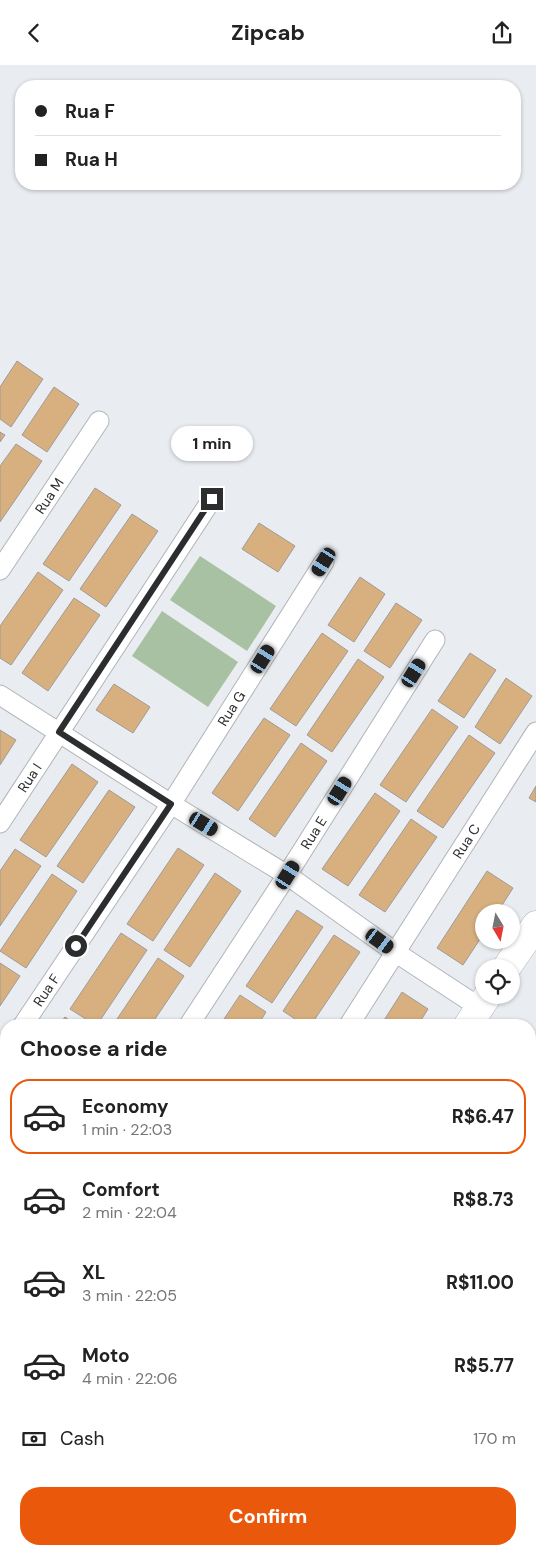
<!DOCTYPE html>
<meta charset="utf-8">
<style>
body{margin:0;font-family:"DM Sans",sans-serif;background:#f2f2f2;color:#222;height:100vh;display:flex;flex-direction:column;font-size:19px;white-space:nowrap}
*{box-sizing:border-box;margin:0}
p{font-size:16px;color:#767676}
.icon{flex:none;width:28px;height:28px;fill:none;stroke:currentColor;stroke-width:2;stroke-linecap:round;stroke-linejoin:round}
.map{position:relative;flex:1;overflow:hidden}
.sheet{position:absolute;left:0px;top:954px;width:536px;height:536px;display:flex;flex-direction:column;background:#fff;border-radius:20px 20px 0 0;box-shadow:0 1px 4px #0004}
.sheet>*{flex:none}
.guide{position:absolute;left:15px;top:15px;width:506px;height:110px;border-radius:20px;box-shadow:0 1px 4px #0004;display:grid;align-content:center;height:110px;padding:0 20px;background:#fff}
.needle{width:32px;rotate:170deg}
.buttons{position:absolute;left:475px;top:839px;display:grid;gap:10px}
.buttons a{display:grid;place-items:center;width:45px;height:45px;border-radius:50%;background:#fff;box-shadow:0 1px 4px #0004;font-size:25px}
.end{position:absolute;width:22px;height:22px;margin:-11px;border:6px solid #2c2d2e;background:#fff;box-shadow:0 0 0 2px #fff}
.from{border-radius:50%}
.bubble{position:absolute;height:35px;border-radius:18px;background:#fff;box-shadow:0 1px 4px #0004;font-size:16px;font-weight:700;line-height:35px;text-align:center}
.car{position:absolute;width:15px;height:30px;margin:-15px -8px;border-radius:6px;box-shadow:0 0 4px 1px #0007;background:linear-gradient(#222 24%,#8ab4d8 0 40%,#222 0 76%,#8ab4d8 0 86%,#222 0)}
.guide b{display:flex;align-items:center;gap:18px;height:48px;font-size:19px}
.guide b+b{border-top:1px solid #e0e0e0}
.guide i{width:12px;height:12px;background:#222}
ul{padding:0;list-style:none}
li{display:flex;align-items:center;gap:15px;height:75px;margin:0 10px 8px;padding:0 10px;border:2px solid transparent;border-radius:20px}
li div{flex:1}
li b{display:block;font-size:19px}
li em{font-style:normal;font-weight:700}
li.on{border-color:#ea580c}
li>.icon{width:45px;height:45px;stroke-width:1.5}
h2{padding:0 20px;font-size:22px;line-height:60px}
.pay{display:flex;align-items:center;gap:12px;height:55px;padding:0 20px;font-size:19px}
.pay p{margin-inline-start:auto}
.primary-button{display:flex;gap:10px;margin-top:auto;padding:10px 20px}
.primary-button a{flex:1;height:58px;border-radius:20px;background:#ea580c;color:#fff;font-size:20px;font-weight:700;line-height:58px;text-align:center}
header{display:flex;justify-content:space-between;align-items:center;height:65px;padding:0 20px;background:#fff;font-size:22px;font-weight:700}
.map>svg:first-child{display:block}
.green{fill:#a8c1a2}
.building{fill:#d8b07f;stroke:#9f9b97}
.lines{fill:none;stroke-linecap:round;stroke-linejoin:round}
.street-casing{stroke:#b1b4b8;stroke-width:21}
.secondary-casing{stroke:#b1b4b8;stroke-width:29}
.street{stroke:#fff;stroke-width:19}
.secondary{stroke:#fff;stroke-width:28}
.route{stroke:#2c2d2e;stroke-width:6}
.labels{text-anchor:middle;stroke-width:5;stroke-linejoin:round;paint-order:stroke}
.street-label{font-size:14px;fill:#2c2d2e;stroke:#e9ecf1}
</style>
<header><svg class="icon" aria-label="back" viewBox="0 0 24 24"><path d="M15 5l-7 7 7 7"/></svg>Zipcab<svg class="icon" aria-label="share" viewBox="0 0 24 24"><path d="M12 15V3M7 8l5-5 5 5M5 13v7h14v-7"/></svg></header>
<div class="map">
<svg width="536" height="1489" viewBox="0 0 536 1489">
<rect width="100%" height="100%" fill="#e9ecf1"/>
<path class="green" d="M200 491 276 541 247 586 170 535Z
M162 546 238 597 208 642 132 591Z"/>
<path class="building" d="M17 296 43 314 11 362 0 354V322Z
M54 322 79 339 47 387 22 370Z
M0 367 5 370 0 377Z
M16 379 42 396 0 457V401Z
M95 423 121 440 69 516 43 499Z
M132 449 158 466 106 542 80 524Z
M259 458 295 481 278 507 242 484Z
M38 507 63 525 11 600 0 593V561Z
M360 512 385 529 354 577 328 560Z
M74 533 100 550 48 626 22 608Z
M396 538 422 555 390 603 364 586Z
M322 568 348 586 296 661 270 644Z
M470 588 496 605 464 653 438 636Z
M358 594 384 612 332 687 307 670Z
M506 613 532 631 500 679 475 662Z
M114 619 150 642 133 668 96 645Z
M432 644 458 662 406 737 380 720Z
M264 653 290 670 238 746 212 728Z
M0 665 16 675 0 700Z
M469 670 495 688 443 763 417 746Z
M301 678 327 696 275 772 249 754Z
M72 699 98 717 46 792 20 775Z
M536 721V737L529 733Z
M109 725 135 742 83 818 57 801Z
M375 728 400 746 348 821 322 804Z
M411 754 437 772 385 847 359 830Z
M178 783 204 800 153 876 127 859Z
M15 784 41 801 0 861V806Z
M487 806 513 823 497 848H484V868L463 900 437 883Z
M215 808 241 826 190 902 164 885Z
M52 809 77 826 26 903 0 886Z
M297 845 323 862 272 938 246 921Z
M121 868 147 885 97 960H95L70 944Z
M334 870 360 887 311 960H304L283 946Z
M158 893 184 911 151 960H113Z
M0 898 20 911 0 941Z
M402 927 428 944 418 960H381Z
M240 930 266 947 258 960H220Z
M65 952 76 960H59Z
M277 955 285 960H274Z
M530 1032 536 1036V1073L530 1069Z
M530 1085 536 1089V1117L532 1123 530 1122Z
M530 1203 536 1207V1245L530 1241Z
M0 1250 6 1254V1291L0 1287Z
M530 1257 536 1261V1298L530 1294Z
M0 1303 6 1307V1332L0 1340Z
M532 1381 536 1383V1421L530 1417V1384Z
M0 1408 6 1412V1439L2 1446 0 1444Z
M530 1433 536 1437V1474L530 1470Z
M50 1484H87L84 1489H47Z
M283 1484H296L292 1489Z
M308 1484H340L348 1489H305Z
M365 1484H419L416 1489H373Z"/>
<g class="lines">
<g class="street-casing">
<g id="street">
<path id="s1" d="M0 505 99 356"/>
<path d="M0 630 171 739 287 810 395 887 479 942"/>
<path id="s2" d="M0 758 212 434"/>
<path id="s3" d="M23 960 171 739 324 497"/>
<path id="s4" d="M189 960 287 810 435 575"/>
<path id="s5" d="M349 960 536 667"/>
<path d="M530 989 536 993"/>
<path d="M0 994 6 984"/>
<path d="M0 1075 6 1079"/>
<path d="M530 1154 536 1158"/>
<path d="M0 1218 6 1221"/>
<path d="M530 1337 536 1328"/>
<path d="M0 1378 6 1382"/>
<path d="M210 1484 218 1489"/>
<path d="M494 1484 502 1489"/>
<path d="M0 1486 6 1477"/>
<path d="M432 1489 435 1484"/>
</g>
</g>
<g class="secondary-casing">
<path id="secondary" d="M507 902 536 860
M468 960 488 930
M122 1489 125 1484"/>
</g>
<use href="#street" class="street"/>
<use href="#secondary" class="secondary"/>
</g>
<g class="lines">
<path class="route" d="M76 881 171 739 59 667 212 434"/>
</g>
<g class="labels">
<g class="street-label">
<text dy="5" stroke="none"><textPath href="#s1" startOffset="89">Rua M</textPath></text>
<text dy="5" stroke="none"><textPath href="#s3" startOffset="379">Rua G</textPath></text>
<text dy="5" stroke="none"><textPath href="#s2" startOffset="54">Rua I</textPath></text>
<text dy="5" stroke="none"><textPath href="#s4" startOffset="229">Rua E</textPath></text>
<text dy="5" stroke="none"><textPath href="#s5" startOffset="218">Rua C</textPath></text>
<text dy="5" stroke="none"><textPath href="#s3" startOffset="42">Rua F</textPath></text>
</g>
</g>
</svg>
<div class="buttons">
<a><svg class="needle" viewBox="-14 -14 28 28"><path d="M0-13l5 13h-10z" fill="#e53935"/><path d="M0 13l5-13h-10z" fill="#767676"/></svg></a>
<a><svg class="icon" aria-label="locate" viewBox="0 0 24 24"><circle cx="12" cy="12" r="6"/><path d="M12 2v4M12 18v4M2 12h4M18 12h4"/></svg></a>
</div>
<i class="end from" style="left:76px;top:881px"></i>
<i class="end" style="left:212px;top:434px"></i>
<div class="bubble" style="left:171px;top:361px;width:82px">1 min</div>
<i class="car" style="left:324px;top:497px;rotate:212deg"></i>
<i class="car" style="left:263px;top:594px;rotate:32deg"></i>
<i class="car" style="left:414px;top:608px;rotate:32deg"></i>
<i class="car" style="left:340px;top:726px;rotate:32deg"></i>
<i class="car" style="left:204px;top:759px;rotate:121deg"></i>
<i class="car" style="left:288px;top:810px;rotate:32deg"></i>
<i class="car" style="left:380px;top:876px;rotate:126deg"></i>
<div class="guide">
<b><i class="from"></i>Rua F</b>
<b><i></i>Rua H</b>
</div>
<section class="sheet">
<h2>Choose a ride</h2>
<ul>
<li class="on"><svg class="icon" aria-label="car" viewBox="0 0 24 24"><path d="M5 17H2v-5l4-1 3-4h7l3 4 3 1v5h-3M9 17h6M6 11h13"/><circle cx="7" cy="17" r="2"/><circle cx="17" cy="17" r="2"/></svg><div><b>Economy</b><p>1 min · 22:03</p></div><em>R$6.47</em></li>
<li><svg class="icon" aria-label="car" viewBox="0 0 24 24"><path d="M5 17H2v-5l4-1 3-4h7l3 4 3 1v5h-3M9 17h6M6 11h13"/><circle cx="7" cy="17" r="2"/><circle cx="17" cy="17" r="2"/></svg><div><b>Comfort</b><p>2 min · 22:04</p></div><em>R$8.73</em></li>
<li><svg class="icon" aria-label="car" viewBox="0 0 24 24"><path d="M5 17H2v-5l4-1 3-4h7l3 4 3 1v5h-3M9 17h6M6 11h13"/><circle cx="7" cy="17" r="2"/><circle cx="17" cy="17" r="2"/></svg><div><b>XL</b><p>3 min · 22:05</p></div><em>R$11.00</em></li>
<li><svg class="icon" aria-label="car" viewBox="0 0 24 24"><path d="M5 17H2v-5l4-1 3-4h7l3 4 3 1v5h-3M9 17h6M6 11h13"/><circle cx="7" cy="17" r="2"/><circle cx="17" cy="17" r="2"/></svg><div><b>Moto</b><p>4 min · 22:06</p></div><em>R$5.77</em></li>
</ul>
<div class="pay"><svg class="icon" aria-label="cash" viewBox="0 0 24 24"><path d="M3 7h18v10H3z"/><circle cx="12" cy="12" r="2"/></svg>Cash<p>170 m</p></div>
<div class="primary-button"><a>Confirm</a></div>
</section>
</div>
